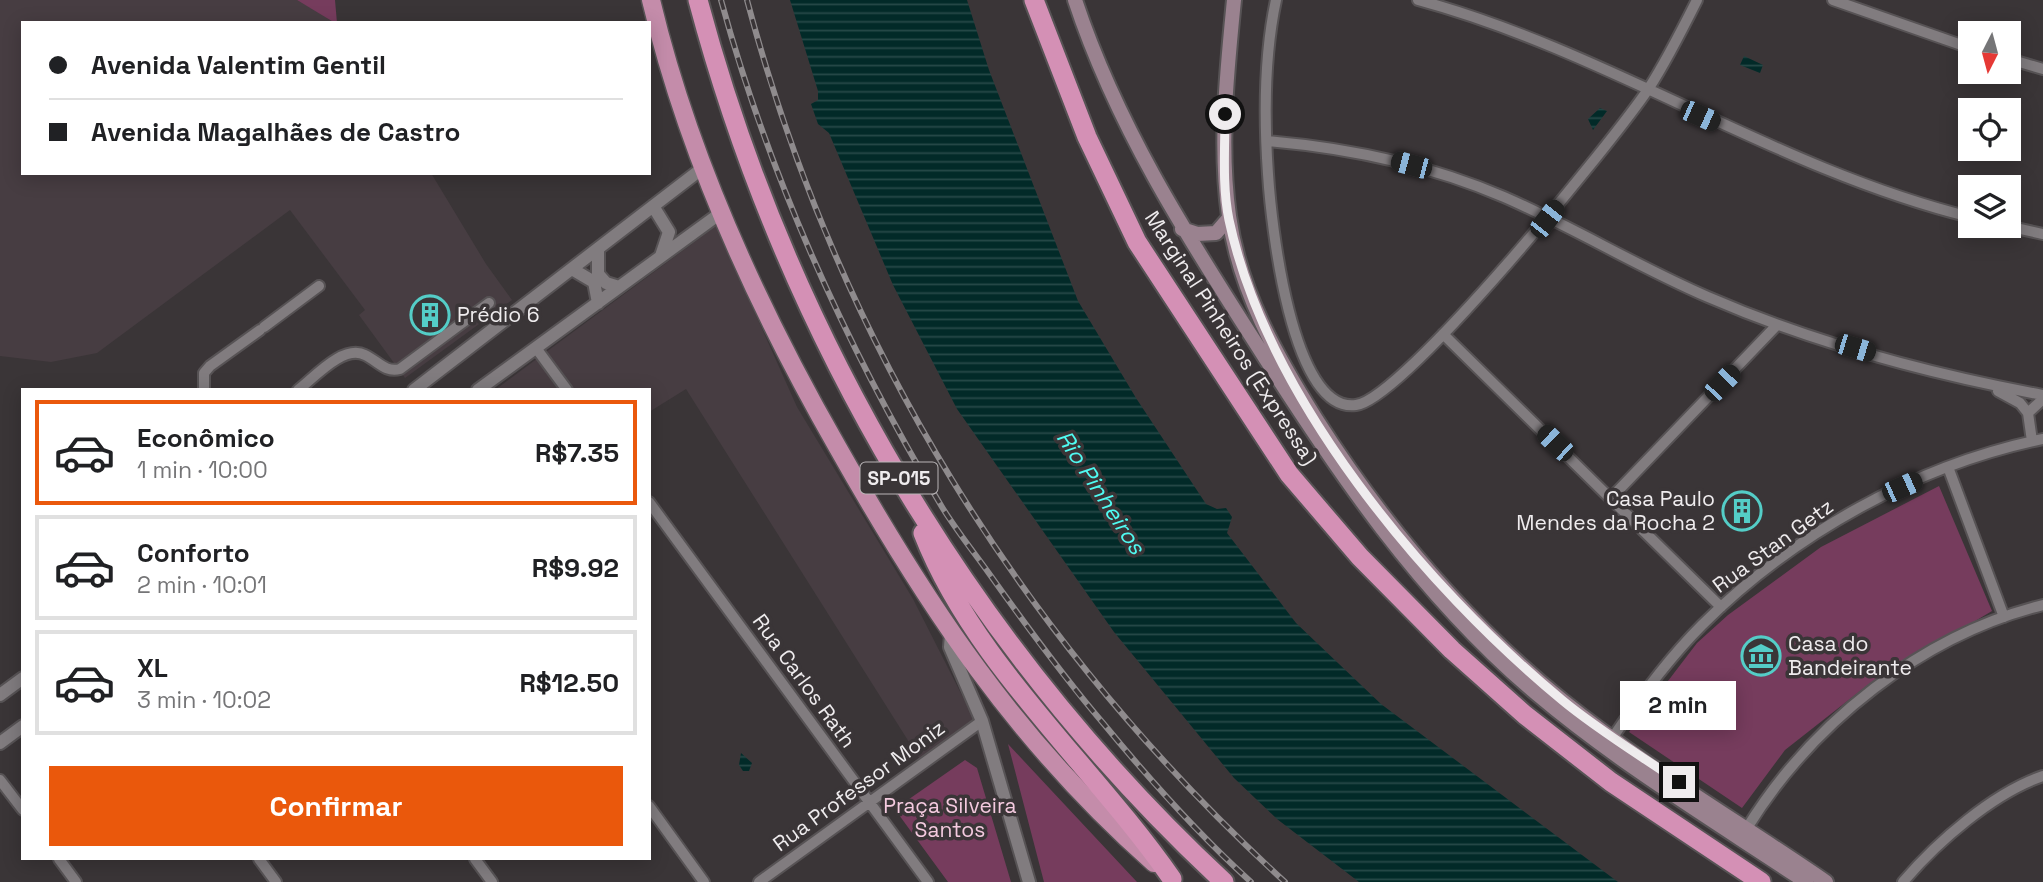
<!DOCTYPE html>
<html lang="pt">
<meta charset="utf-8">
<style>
body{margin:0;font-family:"Space Grotesk",sans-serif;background:#f6f6f6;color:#202124;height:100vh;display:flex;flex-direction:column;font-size:26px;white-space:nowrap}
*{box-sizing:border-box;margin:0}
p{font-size:23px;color:#757577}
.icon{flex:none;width:38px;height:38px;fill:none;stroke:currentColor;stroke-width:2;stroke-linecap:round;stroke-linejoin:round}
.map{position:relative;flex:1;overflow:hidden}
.panel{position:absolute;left:21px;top:388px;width:630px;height:472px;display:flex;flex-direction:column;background:#fff;border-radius:0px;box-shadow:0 4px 18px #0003}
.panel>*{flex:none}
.hud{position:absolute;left:21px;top:21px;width:630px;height:154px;border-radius:0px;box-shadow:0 4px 18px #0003;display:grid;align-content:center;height:154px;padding:0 28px;background:#fff}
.needle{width:46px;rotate:186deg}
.fabs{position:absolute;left:1958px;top:21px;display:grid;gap:14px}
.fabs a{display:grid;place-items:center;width:63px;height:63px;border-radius:0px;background:#fff;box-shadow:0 4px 18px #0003;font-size:35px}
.end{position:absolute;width:32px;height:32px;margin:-16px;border:9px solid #efecee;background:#111;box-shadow:0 0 0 4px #111}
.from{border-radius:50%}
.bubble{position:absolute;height:49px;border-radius:0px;background:#fff;box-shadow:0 4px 18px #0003;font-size:23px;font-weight:700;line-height:49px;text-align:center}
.car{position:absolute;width:21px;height:42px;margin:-21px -10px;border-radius:9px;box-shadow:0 0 5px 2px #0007;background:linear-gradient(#222 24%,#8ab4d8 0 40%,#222 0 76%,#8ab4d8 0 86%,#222 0)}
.hud b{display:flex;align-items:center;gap:24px;height:66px;font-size:26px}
.hud b+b{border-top:2px solid #e0e0e0}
.hud i{width:18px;height:18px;background:#202124}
ul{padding:12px 0 0;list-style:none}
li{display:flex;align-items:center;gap:21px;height:105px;margin:0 14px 10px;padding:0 14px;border:4px solid #e0e0e0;border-radius:0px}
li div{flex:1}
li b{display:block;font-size:26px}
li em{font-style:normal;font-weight:700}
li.active{border-color:#ea580c}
li>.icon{width:63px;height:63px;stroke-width:1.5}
.button{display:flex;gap:14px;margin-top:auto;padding:14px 28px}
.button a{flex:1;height:80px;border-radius:0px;background:#ea580c;color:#fff;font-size:28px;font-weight:700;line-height:80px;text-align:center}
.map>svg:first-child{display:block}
.built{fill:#473d42}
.park{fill:#763c5d}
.water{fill:url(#water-rules)}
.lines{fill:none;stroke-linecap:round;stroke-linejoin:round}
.minor-casing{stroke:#575355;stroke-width:14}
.tertiary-casing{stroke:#575355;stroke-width:16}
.secondary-casing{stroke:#575355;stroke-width:18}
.trunk-casing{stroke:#575355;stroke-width:21}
.motorway-casing{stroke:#575355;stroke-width:23}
.minor{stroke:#817c7f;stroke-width:10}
.tertiary{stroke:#817c7f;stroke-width:12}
.secondary{stroke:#9a828f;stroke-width:14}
.trunk{stroke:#c48caa;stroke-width:18}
.motorway{stroke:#d490b5;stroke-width:19}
.rail-casing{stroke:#8f8b8d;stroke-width:6}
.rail{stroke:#3a3537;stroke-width:3.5;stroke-dasharray:10;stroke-linecap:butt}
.route{stroke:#efecee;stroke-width:9}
.labels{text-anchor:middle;stroke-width:7;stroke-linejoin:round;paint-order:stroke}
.shield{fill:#3a3537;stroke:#b9b5b7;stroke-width:2}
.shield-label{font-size:19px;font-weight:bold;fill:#efecee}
.poi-label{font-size:21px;fill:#efecee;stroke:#3a3537;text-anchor:start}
.street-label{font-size:21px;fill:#efecee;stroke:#3a3537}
.park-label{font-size:21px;fill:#f4cadf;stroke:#3a3537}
.water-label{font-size:23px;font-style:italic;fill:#4ffaf1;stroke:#3a3537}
</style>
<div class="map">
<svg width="2043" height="882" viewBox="0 0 2043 882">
<defs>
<pattern id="water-rules" width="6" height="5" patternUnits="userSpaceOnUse" patternTransform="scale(1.75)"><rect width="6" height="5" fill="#022a28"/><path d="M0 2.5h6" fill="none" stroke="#274948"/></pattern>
</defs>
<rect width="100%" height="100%" fill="#3a3537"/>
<path class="built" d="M0 0H297L311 8 335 23H23V173H431L486 264 512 300 405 378 359 315 365 310 290 210 97 353 51 362 0 356Z
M716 226 797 407 913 599 975 721 921 761 686 389 649 412V390H495Z"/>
<path class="park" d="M297 0H335L337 23H335Z
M1939 486 1992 611 1869 684 1785 750 1742 808 1629 732 1697 643 1728 615 1821 547Z
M1008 744 1137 882H1044Z
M965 760 977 768 1011 882H948L899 815 902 804Z"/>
<path class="water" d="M790 0H967L989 70 1078 301 1136 398 1206 504 1217 509 1226 508 1232 517 1227 533 1296 623 1381 704 1618 882H1359L1277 819 1234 778 1114 632 957 409 893 285 829 133 818 124 811 104 818 100V91Z
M1744 56 1763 65 1760 73 1740 65Z
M1600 108 1607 111 1593 130 1588 119Z
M741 753 752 763 749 771H743L739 765Z"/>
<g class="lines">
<g class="minor-casing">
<path id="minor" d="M1276 0C1264 56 1264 117 1268 174 1271 221 1291 414 1356 405 1404 399 1615 139 1649 88 1667 60 1682 30 1697 0
M1418 0C1610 52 1776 169 1970 217
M1833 0 1970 48
M2009 59 2043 69
M1268 141C1349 148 1428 164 1504 197 1573 227 1638 267 1708 297 1814 343 1930 374 2043 395
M2007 226 2043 234
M264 327 319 286
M1443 334 1721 607
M536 348 567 390
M204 390V373L210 366 260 330
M298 390C314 378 343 344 365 355 378 361 385 373 400 369L489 303
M1998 391 2020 403 2028 413
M2032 441 2028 413 2043 399
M1948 467 2004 617
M1611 498 1777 325
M649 502 928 882
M1613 737C1640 697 1668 659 1702 625 1793 534 1917 465 2043 439
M0 780 23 810
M649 806 704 882
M1747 828C1812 723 1922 635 2043 605
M59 859 76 882
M259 859 276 882
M475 859 492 882
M759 882 982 721
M1903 882C1937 842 1993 793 2043 776"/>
</g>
<g class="tertiary-casing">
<path id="tertiary" d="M653 206 669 232 661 256
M598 249V274L606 283 619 287
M572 269 594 282 598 303
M414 390 704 167
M478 390 722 212
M951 634 950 647 982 721 1029 882
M0 695 23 678
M0 743 23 726"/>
</g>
<g class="secondary-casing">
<path id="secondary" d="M1075 0C1116 124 1185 233 1255 342 1336 470 1420 595 1537 694 1620 764 1716 822 1806 882
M1234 0C1227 71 1219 145 1229 216 1239 290 1277 357 1316 419 1383 524 1465 622 1563 701 1645 767 1739 822 1826 882
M1182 229 1197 234 1216 233 1229 218"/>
</g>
<g class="trunk-casing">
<path id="trunk" d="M651 0C688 156 759 310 838 448 927 606 1017 742 1154 863"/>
</g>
<g class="motorway-casing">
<path id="motorway" d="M698 0C787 334 971 647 1224 882
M1034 0 1087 137 1137 242 1289 474 1360 557 1452 650 1525 715 1611 782 1761 882
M923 533C974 664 1093 765 1172 879"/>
</g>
<use href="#minor" class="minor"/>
<use href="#tertiary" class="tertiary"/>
<use href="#secondary" class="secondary"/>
<use href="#trunk" class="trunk"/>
<use href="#motorway" class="motorway"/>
<g class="rail-casing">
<path id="rail" d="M721 0C770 179 847 348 942 507 956 530 973 551 988 572 1025 624 1062 675 1103 723 1149 779 1197 833 1251 882
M747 0C838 343 1023 642 1285 882"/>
</g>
<use href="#rail" class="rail"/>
</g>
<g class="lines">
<path class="route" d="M1225 114C1225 148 1222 186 1229 220 1267 398 1424 586 1562 700 1598 730 1640 755 1679 782"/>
</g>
<defs>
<g id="building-ring" transform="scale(2.0125)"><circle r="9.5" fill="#3a3537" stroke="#54cdc7" stroke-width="1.5"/><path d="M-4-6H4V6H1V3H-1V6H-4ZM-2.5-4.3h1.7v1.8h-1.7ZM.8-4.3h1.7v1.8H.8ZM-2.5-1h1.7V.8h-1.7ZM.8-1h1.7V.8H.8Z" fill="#54cdc7"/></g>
<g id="museum-ring" transform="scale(2.0125)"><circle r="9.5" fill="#3a3537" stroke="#54cdc7" stroke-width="1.5"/><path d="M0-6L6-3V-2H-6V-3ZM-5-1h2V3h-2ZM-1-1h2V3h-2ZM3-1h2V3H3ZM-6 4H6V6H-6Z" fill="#54cdc7"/></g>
</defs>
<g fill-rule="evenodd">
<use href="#building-ring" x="430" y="315"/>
<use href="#building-ring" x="1742" y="511"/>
<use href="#museum-ring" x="1761" y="656"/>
</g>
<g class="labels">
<rect class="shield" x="860.5" y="462.5" width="77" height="31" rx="5"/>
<g class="shield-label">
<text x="899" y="485">SP-015</text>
</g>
<g class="poi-label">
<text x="457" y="322">Prédio 6</text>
<text x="1715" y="506" text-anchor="end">Casa Paulo<tspan x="1715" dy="24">Mendes da Rocha 2</tspan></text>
<text x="1788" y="651">Casa do<tspan x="1788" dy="24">Bandeirante</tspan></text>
</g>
<g class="street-label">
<text transform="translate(1231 338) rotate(57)" y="7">Marginal Pinheiros (Expressa)</text>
<text transform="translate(1773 546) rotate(-36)" y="7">Rua Stan Getz</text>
<text transform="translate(804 681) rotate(54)" y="7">Rua Carlos Rath</text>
<text transform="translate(859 786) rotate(-36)" y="7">Rua Professor Moniz</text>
</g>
<g class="park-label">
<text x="950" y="813">Praça Silveira<tspan x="950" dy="24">Santos</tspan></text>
</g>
<g class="water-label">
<text transform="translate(1101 492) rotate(57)" y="8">Rio Pinheiros</text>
</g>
</g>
</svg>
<div class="fabs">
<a><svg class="needle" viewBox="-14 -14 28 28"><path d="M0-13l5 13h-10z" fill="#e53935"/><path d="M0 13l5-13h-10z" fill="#757577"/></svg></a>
<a><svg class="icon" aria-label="locate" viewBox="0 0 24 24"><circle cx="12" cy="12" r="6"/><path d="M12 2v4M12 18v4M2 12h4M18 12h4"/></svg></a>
<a><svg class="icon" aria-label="layers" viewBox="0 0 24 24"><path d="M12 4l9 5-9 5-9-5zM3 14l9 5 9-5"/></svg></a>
</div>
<i class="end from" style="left:1225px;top:114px"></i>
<i class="end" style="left:1679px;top:782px"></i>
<div class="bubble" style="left:1620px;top:681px;width:116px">2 min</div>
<i class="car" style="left:1700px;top:116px;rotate:114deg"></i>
<i class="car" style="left:1411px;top:165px;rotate:285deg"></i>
<i class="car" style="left:1547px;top:219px;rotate:38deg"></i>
<i class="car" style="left:1855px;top:348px;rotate:107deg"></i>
<i class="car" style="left:1722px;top:383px;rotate:44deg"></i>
<i class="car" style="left:1555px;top:443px;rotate:314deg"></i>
<i class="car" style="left:1902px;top:487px;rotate:66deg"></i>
<div class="hud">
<b><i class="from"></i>Avenida Valentim Gentil</b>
<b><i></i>Avenida Magalhães de Castro</b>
</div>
<section class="panel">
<ul>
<li class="active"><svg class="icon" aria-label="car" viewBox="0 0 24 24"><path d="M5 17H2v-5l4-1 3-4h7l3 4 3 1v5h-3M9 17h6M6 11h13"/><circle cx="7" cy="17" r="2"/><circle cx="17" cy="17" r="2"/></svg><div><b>Econômico</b><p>1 min · 10:00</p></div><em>R$7.35</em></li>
<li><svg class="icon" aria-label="car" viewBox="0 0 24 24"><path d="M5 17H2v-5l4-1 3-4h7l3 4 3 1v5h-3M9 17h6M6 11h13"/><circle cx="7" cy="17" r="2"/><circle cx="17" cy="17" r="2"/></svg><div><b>Conforto</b><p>2 min · 10:01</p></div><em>R$9.92</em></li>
<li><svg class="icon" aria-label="car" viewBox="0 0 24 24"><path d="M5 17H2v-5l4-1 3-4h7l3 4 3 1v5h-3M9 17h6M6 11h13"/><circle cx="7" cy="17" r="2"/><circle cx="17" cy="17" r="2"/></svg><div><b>XL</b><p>3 min · 10:02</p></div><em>R$12.50</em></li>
</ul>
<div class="button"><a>Confirmar</a></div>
</section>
</div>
